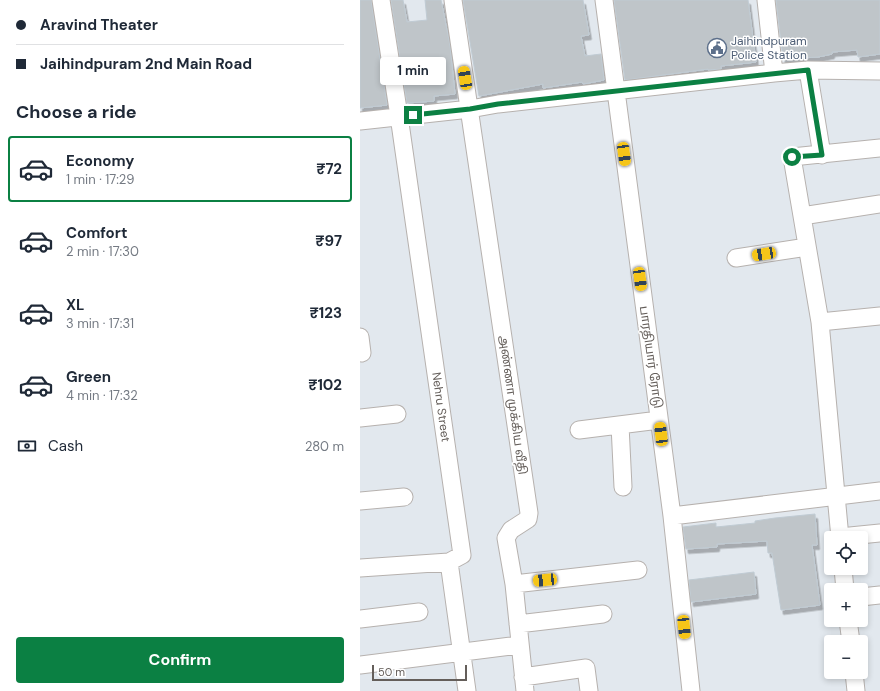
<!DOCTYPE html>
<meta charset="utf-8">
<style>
body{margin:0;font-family:"DM Sans","Noto Sans Tamil",sans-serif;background:#f6f6f7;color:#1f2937;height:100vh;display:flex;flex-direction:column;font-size:15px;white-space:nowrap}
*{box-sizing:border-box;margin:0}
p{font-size:13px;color:#747a83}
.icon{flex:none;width:22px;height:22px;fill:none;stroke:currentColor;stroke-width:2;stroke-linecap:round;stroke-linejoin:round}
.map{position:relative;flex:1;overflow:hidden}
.panel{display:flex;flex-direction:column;background:#fff;width:360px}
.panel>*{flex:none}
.banner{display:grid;align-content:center;height:88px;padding:0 16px;background:#fff}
.tools{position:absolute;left:464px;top:531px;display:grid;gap:8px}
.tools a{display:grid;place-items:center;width:44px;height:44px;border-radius:4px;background:#fff;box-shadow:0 2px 6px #0003;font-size:20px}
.scale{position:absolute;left:12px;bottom:10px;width:95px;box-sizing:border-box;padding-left:4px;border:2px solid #645e5a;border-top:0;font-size:11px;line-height:14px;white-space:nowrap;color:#645e5a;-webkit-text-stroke:3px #fff;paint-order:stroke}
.end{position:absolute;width:18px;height:18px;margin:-9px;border:5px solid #0b8043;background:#fff;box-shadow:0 0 0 2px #fff}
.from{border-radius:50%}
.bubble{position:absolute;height:28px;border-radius:4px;background:#fff;box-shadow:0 2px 6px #0003;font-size:13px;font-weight:700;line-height:28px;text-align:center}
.car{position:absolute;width:12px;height:24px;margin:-12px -6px;border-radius:5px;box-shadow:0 0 3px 1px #0007;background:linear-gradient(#f5c518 24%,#345 0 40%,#f5c518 0 76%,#345 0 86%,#f5c518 0)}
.banner b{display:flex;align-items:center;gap:14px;height:38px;font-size:15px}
.banner b+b{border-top:1px solid #e0e1e3}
.banner i{width:10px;height:10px;background:#1f2937}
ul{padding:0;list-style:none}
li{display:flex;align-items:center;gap:12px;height:66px;margin:0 8px 6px;padding:0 8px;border:2px solid transparent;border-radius:4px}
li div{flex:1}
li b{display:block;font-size:15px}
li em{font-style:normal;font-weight:700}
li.active{border-color:#0b8043}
li>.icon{width:36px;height:36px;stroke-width:1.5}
h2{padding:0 16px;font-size:18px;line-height:48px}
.pay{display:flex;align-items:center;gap:10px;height:44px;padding:0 16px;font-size:15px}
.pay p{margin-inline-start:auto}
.primary-button{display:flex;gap:8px;margin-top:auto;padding:8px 16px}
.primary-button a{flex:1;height:46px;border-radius:4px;background:#0b8043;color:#fff;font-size:16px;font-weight:700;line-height:46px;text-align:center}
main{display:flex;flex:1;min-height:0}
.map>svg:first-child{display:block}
.building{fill:#bfc5c9;stroke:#c0cbd3;filter:url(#shadow)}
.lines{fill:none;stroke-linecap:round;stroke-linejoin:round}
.minor-casing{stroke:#b6b1ae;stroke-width:19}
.minor{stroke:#fff;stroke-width:17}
.route{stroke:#0b8043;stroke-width:5}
.labels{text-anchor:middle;stroke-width:3;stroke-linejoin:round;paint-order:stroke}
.service-label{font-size:12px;fill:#4e5e75;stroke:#fff;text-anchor:start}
.street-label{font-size:12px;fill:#645e5a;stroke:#fff}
</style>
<main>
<section class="panel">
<div class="banner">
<b><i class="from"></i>Aravind Theater</b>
<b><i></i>Jaihindpuram 2nd Main Road</b>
</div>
<h2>Choose a ride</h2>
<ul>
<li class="active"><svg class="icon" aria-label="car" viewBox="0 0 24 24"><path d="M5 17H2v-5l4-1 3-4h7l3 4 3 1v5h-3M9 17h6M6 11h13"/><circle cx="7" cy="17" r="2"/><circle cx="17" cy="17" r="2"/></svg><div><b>Economy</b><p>1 min · 17:29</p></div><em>₹72</em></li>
<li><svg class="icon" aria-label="car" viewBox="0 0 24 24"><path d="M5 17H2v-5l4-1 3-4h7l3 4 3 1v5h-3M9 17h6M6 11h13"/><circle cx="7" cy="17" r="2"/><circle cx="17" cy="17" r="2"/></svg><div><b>Comfort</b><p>2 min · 17:30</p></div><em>₹97</em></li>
<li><svg class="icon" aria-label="car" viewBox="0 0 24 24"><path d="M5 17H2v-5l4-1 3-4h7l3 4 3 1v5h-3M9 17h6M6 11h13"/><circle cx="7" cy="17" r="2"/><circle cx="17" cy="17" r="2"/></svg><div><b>XL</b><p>3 min · 17:31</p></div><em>₹123</em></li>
<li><svg class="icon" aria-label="car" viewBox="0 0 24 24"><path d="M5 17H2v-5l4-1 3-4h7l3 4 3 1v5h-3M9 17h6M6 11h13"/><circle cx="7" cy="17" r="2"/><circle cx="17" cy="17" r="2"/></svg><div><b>Green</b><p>4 min · 17:32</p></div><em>₹102</em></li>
</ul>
<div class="pay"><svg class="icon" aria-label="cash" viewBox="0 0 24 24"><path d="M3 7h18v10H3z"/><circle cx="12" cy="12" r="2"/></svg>Cash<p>280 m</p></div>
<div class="primary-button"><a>Confirm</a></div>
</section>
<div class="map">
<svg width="520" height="691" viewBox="0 0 520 691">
<defs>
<filter id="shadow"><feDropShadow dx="2.5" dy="4.5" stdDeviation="0" flood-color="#0004"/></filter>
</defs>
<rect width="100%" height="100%" fill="#e2e8ee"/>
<path class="building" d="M0 0H11L27 105 0 108Z
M31 0H43L47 22 67 20 65 0H81L90 46 95 94 74 96V101L47 103Z
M103 0H223L229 35 221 36 225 56 241 54 244 80 223 84 222 82 183 88V84L119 96Z
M254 0H388L396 62 361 66V69L348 70V69L265 80Z
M416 0H520V54L498 57 497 50 472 52V54L458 57 423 59Z
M455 514 457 545H452L460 605 421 610 412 553H408L407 541 357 544V547L326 549 323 527 356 523V527L395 523V521L415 518Z
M394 572 396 594 331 602 329 580Z"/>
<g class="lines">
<g class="minor-casing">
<path id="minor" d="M21 0 39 116 102 555 89 562 107 691
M93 0 169 513 168 519 151 530 146 538 154 584 165 691
M244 0 312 516 331 691
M406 0 414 73
M448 70 462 155
M0 121 110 109 138 104 414 73 448 70 520 71
M442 216 520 204
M376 258 447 247
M460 322 520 316
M0 337 2 353
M0 418 37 414
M260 425 263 487
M219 430 299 420
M0 501 44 497
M312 516 520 491
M480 537 520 533
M480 538 460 322 432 157 520 148
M0 568 89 562
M483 568 485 590
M154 584 278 570
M501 597 520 595
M0 619 59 612
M488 620 491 642
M158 624 243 614
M0 665 159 645
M494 672 496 691
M163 677 226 668 229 691"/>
</g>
<use href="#minor" class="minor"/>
</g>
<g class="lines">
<path class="route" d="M53 115 110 109 138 104 448 70 462 155 432 157"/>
</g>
<defs>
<g id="civic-ring" transform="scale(1)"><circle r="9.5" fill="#fff" stroke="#5c6f8a" stroke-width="1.5"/><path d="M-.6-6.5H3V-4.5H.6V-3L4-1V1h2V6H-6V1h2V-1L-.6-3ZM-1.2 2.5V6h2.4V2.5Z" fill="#5c6f8a"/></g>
</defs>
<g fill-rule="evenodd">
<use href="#civic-ring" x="357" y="48"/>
</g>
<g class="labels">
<g class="service-label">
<text x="371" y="45">Jaihindpuram<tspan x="371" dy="14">Police Station</tspan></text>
</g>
<g class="street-label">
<text transform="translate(291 357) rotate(82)" y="4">பாரதியார் ரோடு</text>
<text transform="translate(153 405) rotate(82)" y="4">அண்ணா முக்கிய வீதி</text>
<text transform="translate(81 407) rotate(82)" y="4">Nehru Street</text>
</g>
</g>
</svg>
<div class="tools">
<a><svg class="icon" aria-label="locate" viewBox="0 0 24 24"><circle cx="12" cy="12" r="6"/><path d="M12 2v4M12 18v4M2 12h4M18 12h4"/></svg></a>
<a>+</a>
<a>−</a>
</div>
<div class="scale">50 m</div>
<i class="end from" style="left:432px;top:157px"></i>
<i class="end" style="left:53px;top:115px"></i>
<div class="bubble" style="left:20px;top:57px;width:66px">1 min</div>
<i class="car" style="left:105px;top:78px;rotate:351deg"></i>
<i class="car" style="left:264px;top:154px;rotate:172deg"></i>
<i class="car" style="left:404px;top:254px;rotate:261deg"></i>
<i class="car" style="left:280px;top:279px;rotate:172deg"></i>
<i class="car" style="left:301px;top:434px;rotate:353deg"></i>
<i class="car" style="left:185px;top:580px;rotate:264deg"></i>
<i class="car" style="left:324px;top:627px;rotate:174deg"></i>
</div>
</main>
